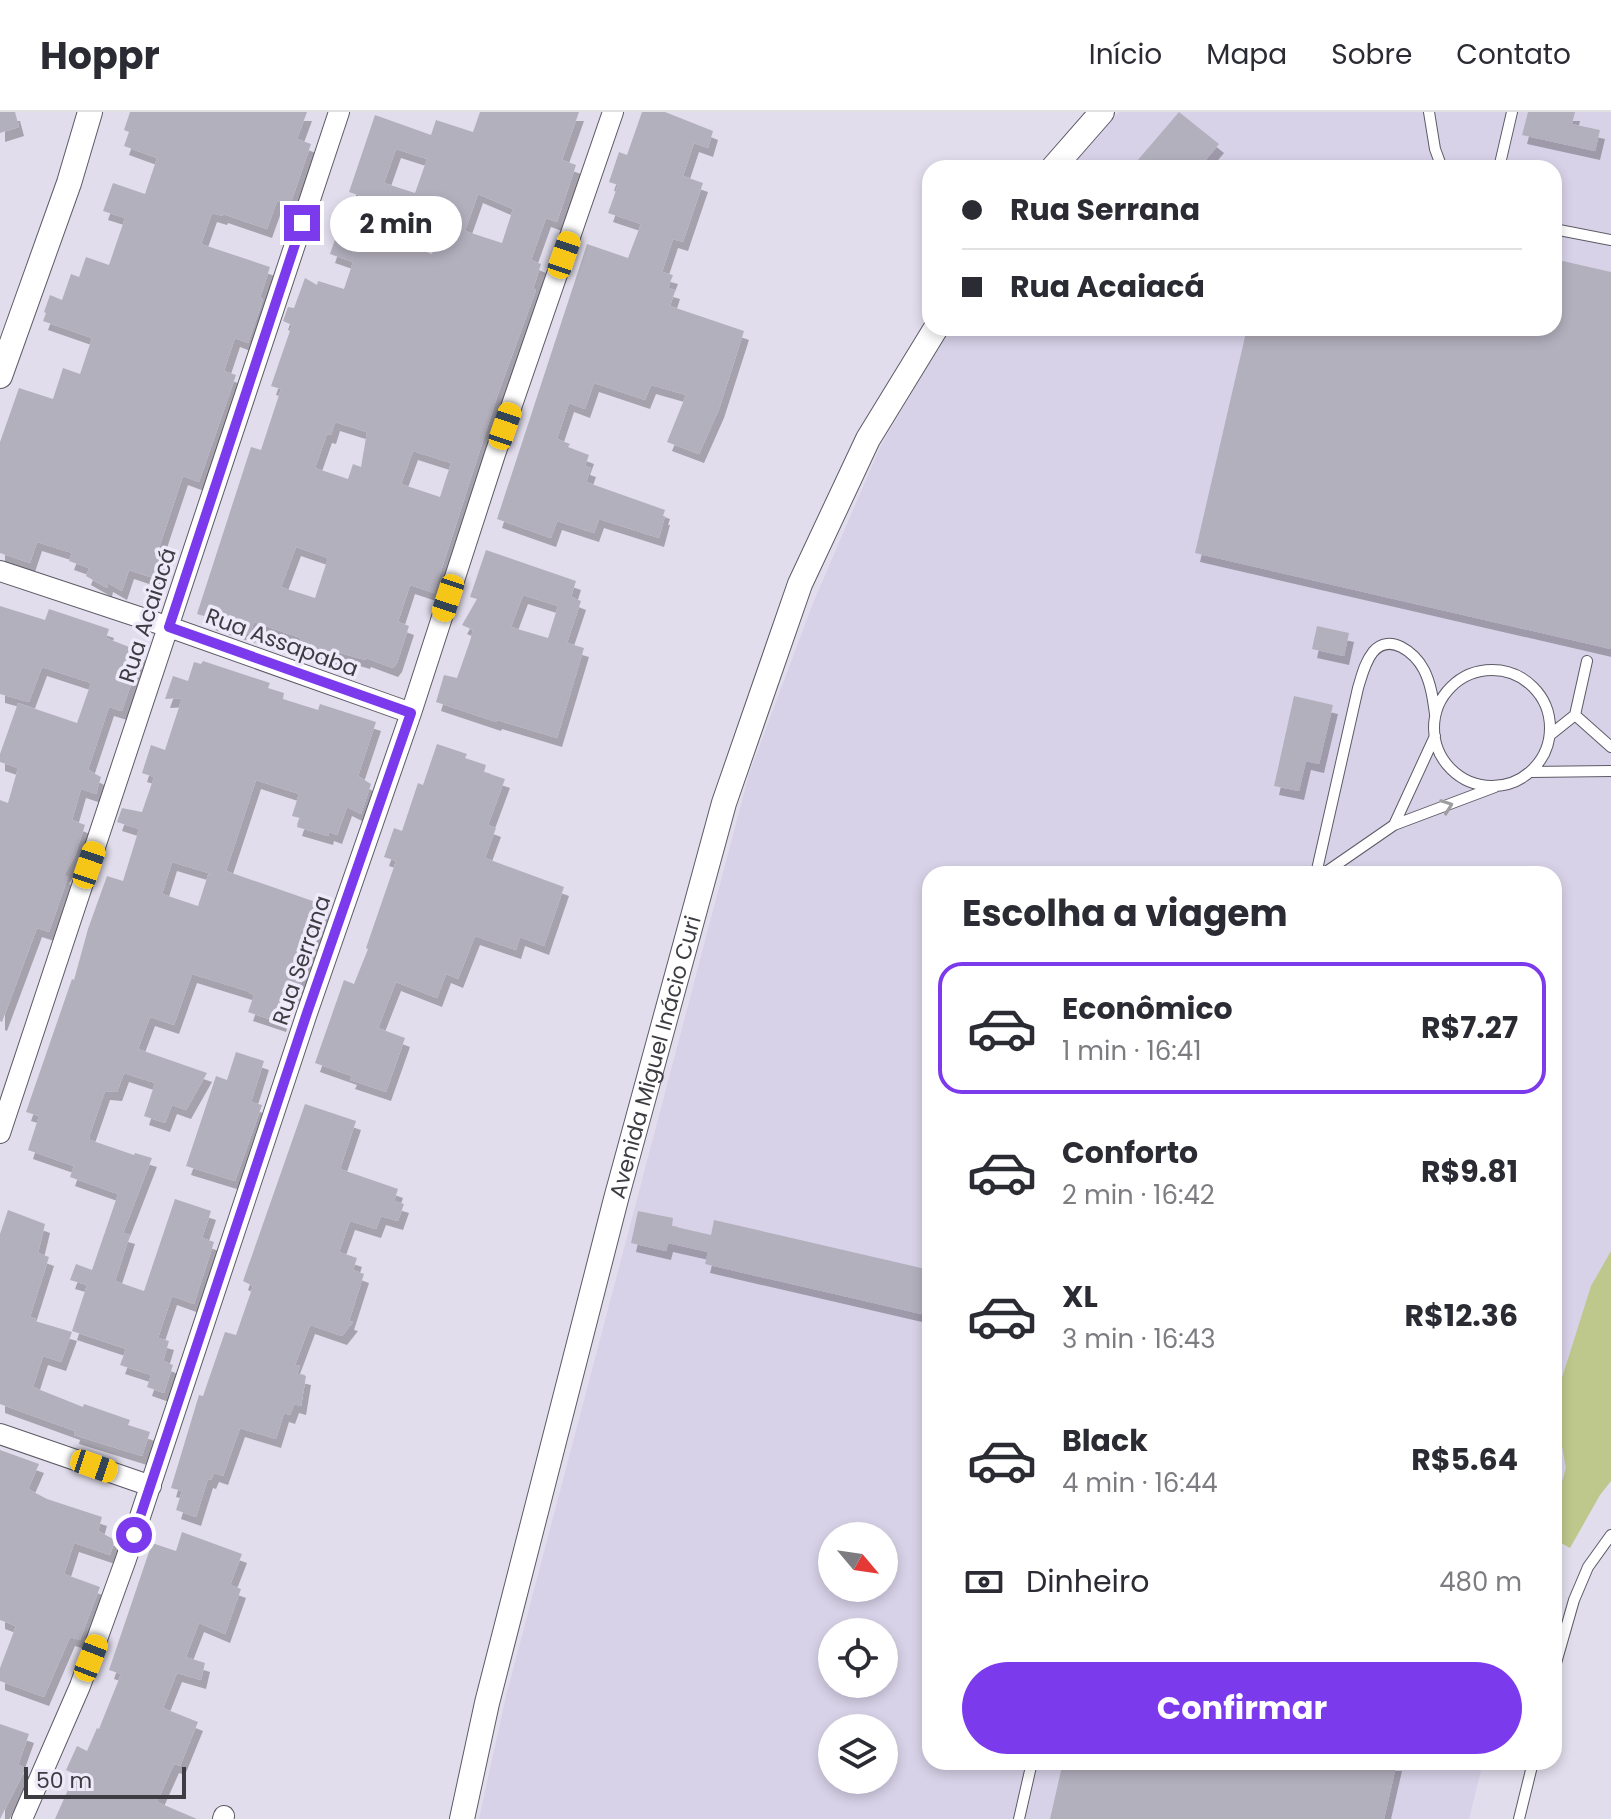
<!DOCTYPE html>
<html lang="pt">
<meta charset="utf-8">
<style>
body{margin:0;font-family:Poppins,sans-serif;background:#f7f7f7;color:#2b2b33;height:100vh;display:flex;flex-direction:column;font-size:30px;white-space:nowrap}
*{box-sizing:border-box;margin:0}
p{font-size:26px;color:#7c7c81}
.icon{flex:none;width:44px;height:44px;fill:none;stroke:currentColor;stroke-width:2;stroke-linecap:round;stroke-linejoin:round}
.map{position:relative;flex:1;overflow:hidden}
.sheet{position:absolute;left:922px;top:754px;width:640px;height:904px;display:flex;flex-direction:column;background:#fff;border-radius:24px;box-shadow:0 4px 12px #0003}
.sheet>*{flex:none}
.hud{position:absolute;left:922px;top:48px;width:640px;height:176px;border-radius:24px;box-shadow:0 4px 12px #0003;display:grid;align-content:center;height:176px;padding:0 40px;background:#fff}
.needle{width:52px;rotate:119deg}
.fabs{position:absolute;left:818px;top:1410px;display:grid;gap:16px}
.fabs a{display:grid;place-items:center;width:80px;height:80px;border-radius:50%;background:#fff;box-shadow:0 4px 12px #0003;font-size:40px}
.scale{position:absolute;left:24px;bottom:20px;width:162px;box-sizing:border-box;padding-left:8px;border:4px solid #3d3c42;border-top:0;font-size:22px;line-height:28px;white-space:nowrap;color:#3d3c42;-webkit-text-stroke:6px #eeeaf9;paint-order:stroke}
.end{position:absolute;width:36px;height:36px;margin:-18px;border:10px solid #7c3aed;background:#fff;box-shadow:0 0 0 4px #fff}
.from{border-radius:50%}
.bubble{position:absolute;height:56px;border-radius:28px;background:#fff;box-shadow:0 4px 12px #0003;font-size:26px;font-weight:700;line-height:56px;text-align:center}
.car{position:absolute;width:24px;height:48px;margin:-24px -12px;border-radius:10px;box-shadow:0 0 6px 2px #0007;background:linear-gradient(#f5c518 24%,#345 0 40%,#f5c518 0 76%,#345 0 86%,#f5c518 0)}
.hud b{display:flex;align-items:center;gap:28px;height:76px;font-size:30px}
.hud b+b{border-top:2px solid #e1e1e2}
.hud i{width:20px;height:20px;background:#2b2b33}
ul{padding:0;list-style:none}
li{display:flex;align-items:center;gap:24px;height:132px;margin:0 16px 12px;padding:0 24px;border:4px solid transparent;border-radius:24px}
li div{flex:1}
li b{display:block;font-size:30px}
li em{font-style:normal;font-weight:700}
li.selected{border-color:#7c3aed}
li>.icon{width:72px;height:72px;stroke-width:1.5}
h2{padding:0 40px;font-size:36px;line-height:96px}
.pay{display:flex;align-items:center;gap:20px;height:88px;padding:0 40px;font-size:30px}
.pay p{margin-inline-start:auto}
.action{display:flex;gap:16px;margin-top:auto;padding:16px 40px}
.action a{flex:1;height:92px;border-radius:48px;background:#7c3aed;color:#fff;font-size:32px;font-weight:700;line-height:92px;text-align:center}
header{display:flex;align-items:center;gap:48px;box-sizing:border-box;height:112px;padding:0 40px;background:#fff;border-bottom:2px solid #e1e1e2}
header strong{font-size:38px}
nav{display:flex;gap:44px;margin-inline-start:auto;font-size:28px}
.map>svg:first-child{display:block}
.built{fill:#d8d2e8;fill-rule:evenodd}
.green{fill:#bec88c}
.building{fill:#b3b0be;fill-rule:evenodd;filter:url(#shadow)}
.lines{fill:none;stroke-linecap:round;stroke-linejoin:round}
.service-casing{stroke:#5d5a66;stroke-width:12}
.minor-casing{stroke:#5d5a66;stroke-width:22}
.tertiary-casing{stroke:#5d5a66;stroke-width:26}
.service{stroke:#fff;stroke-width:10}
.minor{stroke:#fff;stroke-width:20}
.tertiary{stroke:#fff;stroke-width:24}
.oneway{stroke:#9e9ea0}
.route{stroke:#7c3aed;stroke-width:10}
.labels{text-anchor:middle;stroke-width:7;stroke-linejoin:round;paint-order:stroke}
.street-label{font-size:22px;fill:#3d3c42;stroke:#eeeaf9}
</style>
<header>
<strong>Hoppr</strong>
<nav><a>Início</a><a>Mapa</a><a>Sobre</a><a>Contato</a></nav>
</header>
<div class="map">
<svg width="1611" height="1707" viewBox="0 0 1611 1707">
<defs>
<filter id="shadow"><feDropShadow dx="5" dy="9" stdDeviation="0" flood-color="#0004"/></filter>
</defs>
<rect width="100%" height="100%" fill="#e1ddec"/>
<path class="built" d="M1119 0H1611V1369L1558 1429 1554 1444V762H930V1650H1483L1469 1707H479L506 1584 749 662 813 491 881 333 950 216H1554V56H1068ZM832 1424H884V1476H832ZM832 1520H884V1572H832ZM832 1616H884V1668H832Z"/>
<path class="green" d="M1611 1139V1369L1600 1383 1570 1436 1554 1427V1398L1566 1356 1554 1291 1591 1174Z"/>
<path class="building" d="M0 0H15L19 15 0 21Z
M130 0H307L297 27 311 32 290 93 277 89 267 117 223 102 222 104 212 101 201 132 270 155 260 186 263 187 248 231 235 226 224 259 236 263 199 370 183 364 157 442 162 443 161 449 165 450 159 468 129 458 122 479 108 471 107 476 86 464 89 456 69 449 72 441 37 430 30 451 0 441V330L19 276 53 287 63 256 80 262 92 226 43 209 46 201 44 200 50 183 62 188 71 162 79 165 86 145 109 153 125 106 103 99 113 71 145 82 157 46 124 34 129 20 124 18Z
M480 0H579L562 48 576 53 557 110 546 106 531 148 541 152 533 177 536 178 498 282 434 481 410 473 398 510 409 514 397 551 393 556 366 546 365 548 334 539 332 545 315 539 314 543 296 538 301 526 254 510 250 522 210 509 211 506 197 502 251 335 261 338 281 277 271 274 292 213 283 209 288 195 294 196 305 166 317 173 318 169 344 177 353 150 330 142 341 110 432 142 442 111 349 80 375 3 431 23 436 8 473 20ZM396 37 427 47 415 81 384 71ZM478 82 513 97 502 131 465 119ZM335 310 367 320 361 355 353 352 348 367 315 356 327 322 331 323ZM413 339 451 351 440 385 401 372ZM296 435 328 446 315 486 281 475Z
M642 0H665L713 19 708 36 694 31 683 64 703 71 683 130 673 127 662 160 673 163 668 176 675 178 670 194 744 219 719 297 699 342 667 330 686 283 651 273 645 288 594 271 585 297 569 291 557 327 570 332 568 335 589 343 585 354 591 356 586 370 665 398 663 404H665L659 426 599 407 594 421 557 409 551 426 497 407 587 132 628 146 641 112 608 101 618 73 609 70 619 40 627 43Z
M1179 0 1219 32 1199 56H1131Z
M1528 0H1575L1572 12 1600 18 1595 39 1522 23Z
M1554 147 1611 160V537L1195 441 1247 216H1554Z
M486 438 576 469 571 485 581 489 567 531 584 536 557 626 497 608 496 610 436 590 444 563 457 566 470 529 473 518 462 513 477 487 470 485ZM523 483 558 494 548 526 511 515Z
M0 494 45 508 49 497 109 517 106 526 142 540 122 599 109 595 88 658 101 665 96 682 81 677 72 708 85 713 75 744 64 763 68 765 49 820 37 816 2 910 0 909V688L8 691 18 656 0 650V642L18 591 77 611 91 571 42 555 29 590 0 582Z
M1317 514 1349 521 1344 544 1312 537Z
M203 549 270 571 268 576 284 581 283 587 318 598 320 592 376 610 358 664 371 672 361 702 347 695 337 723 329 720 328 724 297 715 300 706 292 704 299 682 256 668 226 759 330 795 320 825 317 824 296 886 290 884 281 911 248 900 254 883 247 879 192 862 174 913 150 905 138 937 207 961 186 998 172 993 165 1011 144 1004 155 971 124 961 117 980 105 979 89 1025 90 1028 134 1043 135 1041 152 1046 123 1121 130 1123 115 1169 144 1179 175 1087 211 1099 202 1126 214 1130 194 1192 172 1184 158 1226 169 1229 163 1249 173 1253 164 1281 147 1275 151 1263 120 1253 126 1237 72 1219 87 1173 70 1168 76 1152 92 1158 118 1082 70 1065 74 1054 28 1038 39 1004 26 1000 72 867 74 868 88 817 107 764 123 769 139 717 117 710 122 696 142 700 154 665 142 661 151 633 165 638 182 586 165 587 173 564 188 569 194 550 201 552ZM172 750 212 762 208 763 198 794 162 782Z
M1294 584 1333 593 1319 652 1306 649 1299 679 1274 674Z
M437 632 467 642 465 646 486 653 484 660 505 667 488 713 496 716 485 746 564 775 544 834 520 825 516 838 475 824 458 867 446 862 437 886 396 870 378 916 405 926 386 980 350 968 352 964 315 951 344 868 354 872 368 837 366 836 396 749 384 745 394 716 402 719 418 671 423 673Z
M236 940 264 949 251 990 262 993 235 1069 186 1054 216 964 227 968Z
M305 992 356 1009 340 1057 398 1077 394 1089 404 1092 398 1109 381 1104 376 1117 350 1109 339 1140 357 1146 353 1158 364 1162 349 1209 353 1210 342 1224 310 1213 295 1253 300 1254 297 1262 306 1264 301 1294 294 1292 290 1303 284 1301 276 1327 240 1316 223 1364 214 1361 211 1368 208 1367 196 1405 176 1398 182 1379 171 1376 199 1283 203 1284 225 1220 236 1223 253 1174 243 1169Z
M8 1098 45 1112 38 1141 49 1145 30 1205 36 1207 35 1209 72 1220 61 1250 43 1244 33 1275 83 1295 84 1292 130 1308 128 1313 150 1320 142 1344 74 1323 75 1319 0 1292V1122Z
M638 1099 673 1106 672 1114 711 1123 714 1108 930 1158V1204L705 1152 708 1140 668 1131 666 1139 631 1131Z
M0 1338 39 1352 28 1377 47 1387 102 1405 98 1419 115 1428 110 1443 74 1431 64 1462 100 1475 80 1528 70 1525 44 1585 0 1569V1556L16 1514 0 1508Z
M182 1420 242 1442 230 1473 241 1477 225 1522 199 1511 186 1545 205 1551 201 1568 177 1561 163 1596 198 1610 180 1654 174 1652 157 1690 197 1707H55L75 1662 66 1658 77 1634 87 1639 97 1616 99 1617 121 1562 109 1558 152 1431 176 1439Z
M0 1612 29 1622 18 1653 26 1656 0 1707Z
M1063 1650H1397L1384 1707H1050Z"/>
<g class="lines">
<g class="service-casing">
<path id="service" d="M1429 0 1435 37 1442 56
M1499 56 1512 0
M1554 117 1611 128
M1434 616a58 58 0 1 1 116 0a58 58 0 1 1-116 0Z
M1575 603 1611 635
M1550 623 1575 603 1587 549
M1530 660 1611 659
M1394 713 1435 624
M1316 762 1358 576C1362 563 1365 550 1373 540 1390 520 1415 541 1424 558 1431 572 1433 587 1435 602
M1323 762 1394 713 1495 675
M1554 1558 1574 1488 1588 1455 1611 1423
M1019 1707 1032 1650
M1519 1707 1533 1650"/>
</g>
<g class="minor-casing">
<path id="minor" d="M0 459 169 515 411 601
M0 1021 339 0
M0 1322 151 1374
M22 1707 80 1574 126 1447 307 901 411 601 495 342 613 0
M223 1707 224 1704"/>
</g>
<g class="tertiary-casing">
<g id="tertiary">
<path d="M1053 56 1102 0"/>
<path d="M0 264 69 71 90 0"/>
<path id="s1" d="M462 1707 487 1591 616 1087 724 691 800 472 868 327 936 216"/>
</g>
</g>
<use href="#service" class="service"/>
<use href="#minor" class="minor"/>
<use href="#tertiary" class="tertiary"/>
</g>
<defs><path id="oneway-chevron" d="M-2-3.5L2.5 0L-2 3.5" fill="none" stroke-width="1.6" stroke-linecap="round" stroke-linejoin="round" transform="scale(2)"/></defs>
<use class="oneway" href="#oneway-chevron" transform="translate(1447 694) rotate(-20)"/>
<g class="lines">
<path class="route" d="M134 1423 307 901 411 601 169 515 302 111"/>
</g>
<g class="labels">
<g class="street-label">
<text transform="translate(147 503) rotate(-72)" y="8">Rua Acaiacá</text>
<text transform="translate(282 530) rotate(20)" y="8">Rua Assapaba</text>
<text transform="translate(301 848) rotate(-71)" y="8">Rua Serrana</text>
<text dy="8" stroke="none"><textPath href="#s1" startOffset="786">Avenida Miguel Inácio Curi</textPath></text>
</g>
</g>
</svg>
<div class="fabs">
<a><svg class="needle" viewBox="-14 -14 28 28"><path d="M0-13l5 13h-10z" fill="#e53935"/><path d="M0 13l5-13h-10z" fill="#7c7c81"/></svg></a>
<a><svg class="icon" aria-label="locate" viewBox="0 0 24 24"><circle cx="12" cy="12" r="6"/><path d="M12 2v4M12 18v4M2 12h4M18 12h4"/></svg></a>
<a><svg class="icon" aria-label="layers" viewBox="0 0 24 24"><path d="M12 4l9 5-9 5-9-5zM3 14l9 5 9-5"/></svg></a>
</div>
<div class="scale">50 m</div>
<i class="end from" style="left:134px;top:1423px"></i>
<i class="end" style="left:302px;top:111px"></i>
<div class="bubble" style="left:330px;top:84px;width:132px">2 min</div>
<i class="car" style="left:564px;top:143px;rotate:19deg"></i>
<i class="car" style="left:505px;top:314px;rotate:19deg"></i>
<i class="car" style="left:448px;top:486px;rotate:198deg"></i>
<i class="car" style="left:89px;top:753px;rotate:19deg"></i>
<i class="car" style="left:94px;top:1354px;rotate:109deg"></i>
<i class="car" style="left:91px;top:1546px;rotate:21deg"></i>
<div class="hud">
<b><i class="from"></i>Rua Serrana</b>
<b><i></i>Rua Acaiacá</b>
</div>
<section class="sheet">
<h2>Escolha a viagem</h2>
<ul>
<li class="selected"><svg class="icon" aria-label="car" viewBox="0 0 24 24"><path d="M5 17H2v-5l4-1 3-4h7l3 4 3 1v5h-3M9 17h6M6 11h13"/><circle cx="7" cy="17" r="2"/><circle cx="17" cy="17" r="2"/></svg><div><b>Econômico</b><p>1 min · 16:41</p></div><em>R$7.27</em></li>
<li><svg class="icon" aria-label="car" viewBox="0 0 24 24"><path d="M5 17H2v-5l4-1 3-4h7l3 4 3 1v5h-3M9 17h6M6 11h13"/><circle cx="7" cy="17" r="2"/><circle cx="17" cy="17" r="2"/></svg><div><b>Conforto</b><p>2 min · 16:42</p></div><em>R$9.81</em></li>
<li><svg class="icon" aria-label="car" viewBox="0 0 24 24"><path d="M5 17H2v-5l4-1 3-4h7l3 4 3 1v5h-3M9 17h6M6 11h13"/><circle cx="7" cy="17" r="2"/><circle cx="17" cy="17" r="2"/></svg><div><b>XL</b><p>3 min · 16:43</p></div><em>R$12.36</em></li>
<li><svg class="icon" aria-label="car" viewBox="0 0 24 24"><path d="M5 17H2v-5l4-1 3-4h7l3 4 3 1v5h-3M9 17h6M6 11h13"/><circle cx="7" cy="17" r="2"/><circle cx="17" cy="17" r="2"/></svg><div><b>Black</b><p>4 min · 16:44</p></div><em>R$5.64</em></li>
</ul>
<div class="pay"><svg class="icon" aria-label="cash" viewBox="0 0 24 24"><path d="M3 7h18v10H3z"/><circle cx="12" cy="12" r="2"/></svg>Dinheiro<p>480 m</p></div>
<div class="action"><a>Confirmar</a></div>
</section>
</div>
